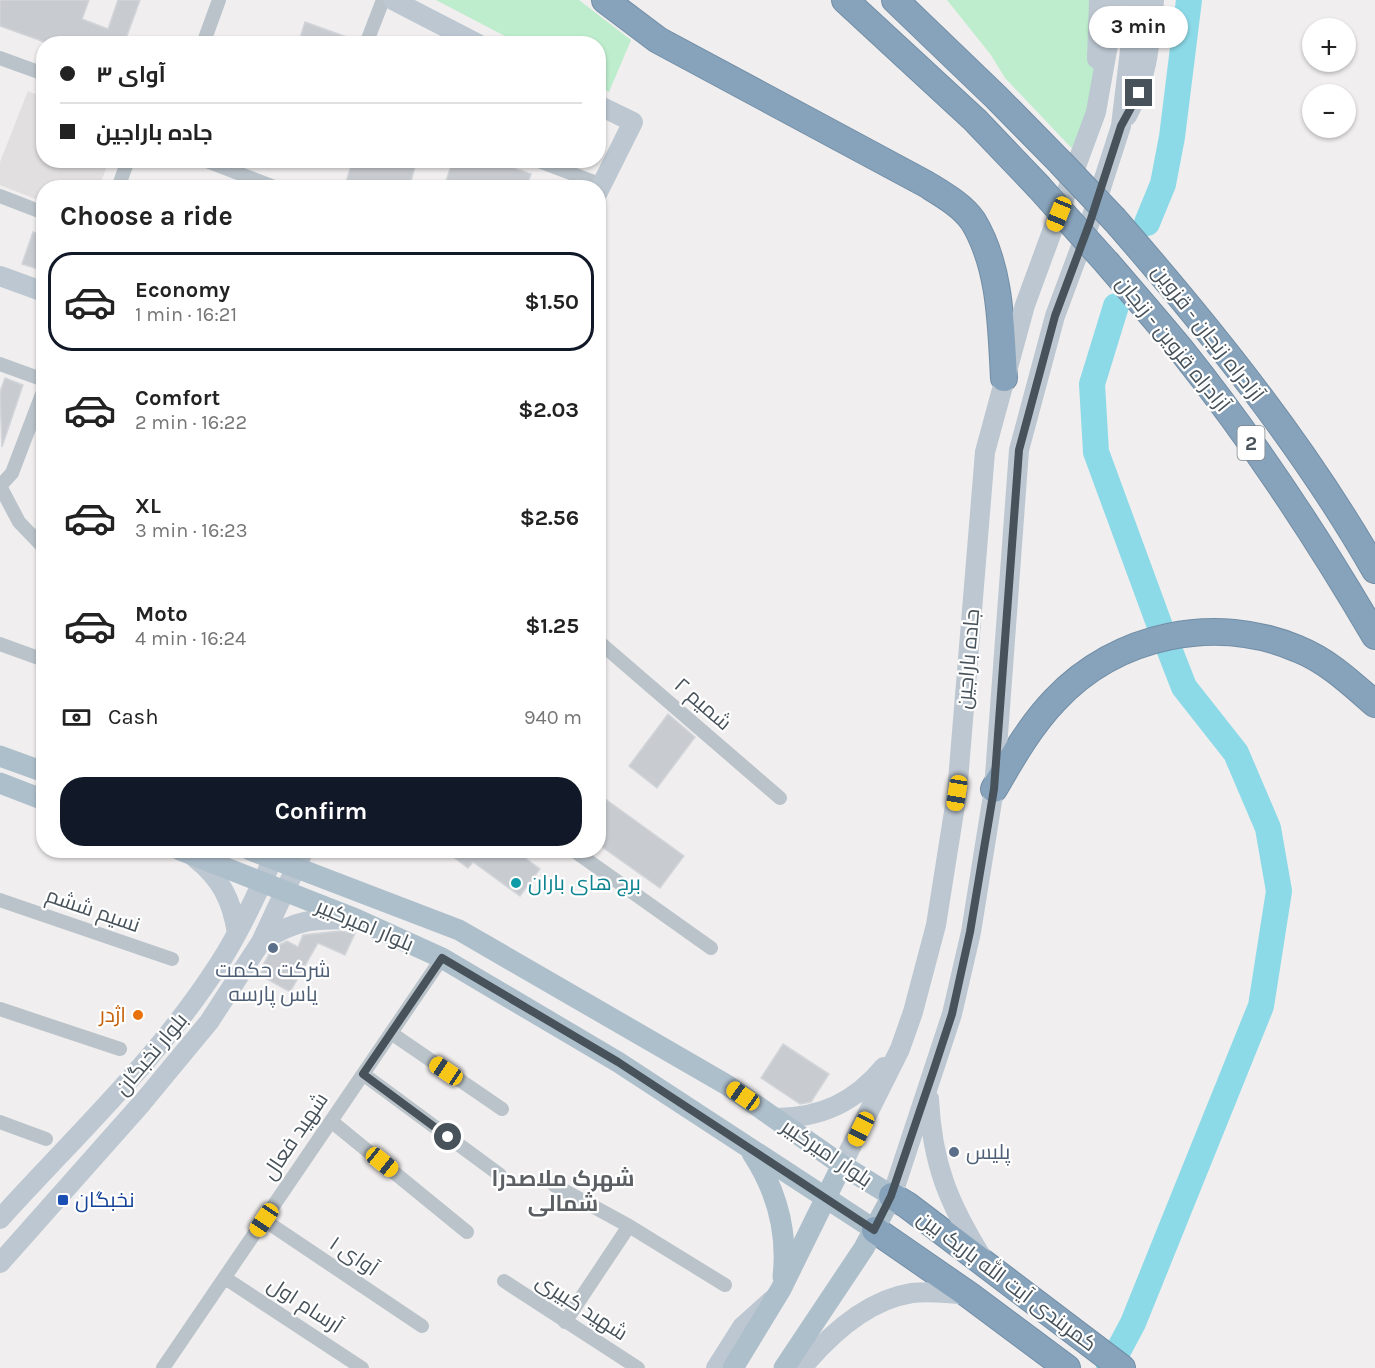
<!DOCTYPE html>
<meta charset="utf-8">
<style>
body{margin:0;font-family:Karla,Cairo,sans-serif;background:#f6f6f6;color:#222;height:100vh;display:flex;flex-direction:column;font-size:22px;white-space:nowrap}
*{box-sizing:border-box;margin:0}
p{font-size:20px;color:#767676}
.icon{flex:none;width:33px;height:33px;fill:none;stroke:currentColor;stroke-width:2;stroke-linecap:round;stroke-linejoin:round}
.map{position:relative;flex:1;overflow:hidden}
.sheet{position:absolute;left:36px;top:180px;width:570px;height:678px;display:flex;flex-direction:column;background:#fff;border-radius:24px;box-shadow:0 2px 4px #0004}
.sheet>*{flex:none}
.banner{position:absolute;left:36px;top:36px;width:570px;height:132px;border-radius:24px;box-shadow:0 2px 4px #0004;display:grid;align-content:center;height:132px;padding:0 24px;background:#fff}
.tools{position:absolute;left:1302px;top:18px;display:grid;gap:12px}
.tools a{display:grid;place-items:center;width:54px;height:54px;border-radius:50%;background:#fff;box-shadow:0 2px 4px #0004;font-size:30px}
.end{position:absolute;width:27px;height:27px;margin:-14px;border:8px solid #47525a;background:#fff;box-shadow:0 0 0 3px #fff}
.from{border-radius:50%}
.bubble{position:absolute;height:42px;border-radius:21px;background:#fff;box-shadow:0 2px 4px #0004;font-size:20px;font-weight:700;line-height:42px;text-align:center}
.car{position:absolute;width:18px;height:36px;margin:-18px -9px;border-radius:8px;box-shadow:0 0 4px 2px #0007;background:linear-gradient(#f5c518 24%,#345 0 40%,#f5c518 0 76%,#345 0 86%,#f5c518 0)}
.banner b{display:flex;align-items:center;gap:21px;height:57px;font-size:22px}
.banner b+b{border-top:2px solid #e0e0e0}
.banner i{width:15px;height:15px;background:#222}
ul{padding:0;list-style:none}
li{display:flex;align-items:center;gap:18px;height:99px;margin:0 12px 9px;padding:0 12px;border:3px solid transparent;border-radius:24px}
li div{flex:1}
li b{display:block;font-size:22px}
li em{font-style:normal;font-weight:700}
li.selected{border-color:#111827}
li>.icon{width:54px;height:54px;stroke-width:1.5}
h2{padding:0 24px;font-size:27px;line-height:72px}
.pay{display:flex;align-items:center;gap:15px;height:66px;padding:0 24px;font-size:22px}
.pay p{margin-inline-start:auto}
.primary-button{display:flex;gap:12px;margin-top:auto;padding:12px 24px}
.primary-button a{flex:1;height:69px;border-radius:24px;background:#111827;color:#fff;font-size:24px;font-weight:700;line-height:69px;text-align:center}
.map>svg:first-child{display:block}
.education{fill:#e1dfdf}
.green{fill:#bdedcd}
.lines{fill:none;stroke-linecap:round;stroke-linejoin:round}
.river{stroke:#8cdae8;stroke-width:26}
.building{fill:#c8cbd0;stroke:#d2d5d9;stroke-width:1.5}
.highway-casing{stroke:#728ea7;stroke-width:28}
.street{stroke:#bac3ca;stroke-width:14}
.secondary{stroke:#bcc7d1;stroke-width:20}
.primary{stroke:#aebfcc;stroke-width:21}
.highway{stroke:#87a3bb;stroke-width:26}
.highway-bridge-casing{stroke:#728ea7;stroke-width:28;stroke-linecap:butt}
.highway-bridge{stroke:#87a3bb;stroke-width:26}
.route{stroke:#47525a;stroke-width:8}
.culture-dot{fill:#0f9aa8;stroke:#fff;stroke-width:2}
.service-dot{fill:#5c6f8a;stroke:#fff;stroke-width:2}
.food-dot{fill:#e8710a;stroke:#fff;stroke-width:2}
.transit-dot{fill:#1a4fb4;stroke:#fff;stroke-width:2}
.labels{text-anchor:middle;stroke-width:4.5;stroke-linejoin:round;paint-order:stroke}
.shield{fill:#fff;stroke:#7e868c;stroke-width:1.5}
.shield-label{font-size:20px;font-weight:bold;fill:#47525a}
.street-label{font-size:21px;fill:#47525a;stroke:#fff}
.culture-label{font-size:21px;fill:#0d838f;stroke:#fff;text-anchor:start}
.service-label{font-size:21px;fill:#4e5e75;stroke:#fff}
.food-label{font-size:21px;fill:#c56008;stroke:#fff;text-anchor:end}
.transit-label{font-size:21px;fill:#164399;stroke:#fff;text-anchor:start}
.neighbourhood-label{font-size:22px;font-weight:bold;fill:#5b5f63;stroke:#fff}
</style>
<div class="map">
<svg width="1375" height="1368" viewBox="0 0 1375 1368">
<rect width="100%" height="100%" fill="#f0eeee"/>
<path class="education" d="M28 91 43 97 44 160 109 161 99 187 44 188 43 202 0 185V162Z"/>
<path class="green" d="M436 0H579L631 40 609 92 599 86 598 44 518 43Z
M947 0H1099L1096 112 1081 158 1005 78 991 55Z"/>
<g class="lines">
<path class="river" d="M1147 223 1163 184 1172 137 1189 0
M1116 306 1092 384 1096 452 1161 629
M1109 1368 1133 1323 1261 1006 1279 891 1268 828 1236 753 1184 687 1168 646"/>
</g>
<path class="building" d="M0 0H89L82 19 108 29 118 0H140L124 44H48L39 40 0 26Z
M305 22 358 41 357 44H298Z
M353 160H417L409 188H344Z
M453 160H491L531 174 526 188H465L446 181Z
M33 232 44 236V263L41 270 22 264Z
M5 378 23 385 2 447 0 392Z
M668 714 695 737 657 788 629 766Z
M604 798 684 856 660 888 598 844V806Z
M444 850H514L540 869 520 896 473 862 468 868Z
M340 931 355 933 345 955 318 943 290 992 258 974 272 949 279 945 287 941 298 947 303 935Z
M783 1044 829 1074 811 1102 800 1104 761 1078Z"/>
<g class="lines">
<g class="highway-casing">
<path id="highway" d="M605 0 658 40 926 184C942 194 962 205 973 221 1001 267 1001 326 1004 378
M845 0 975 120 1038 186
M895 0 996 97 1060 162
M1115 220C1210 329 1303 444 1375 570
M1108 264C1133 293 1158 322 1182 351 1254 441 1317 537 1375 636
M994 789C1012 758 1030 726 1055 700 1117 634 1216 614 1298 649 1328 661 1351 683 1375 704
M892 1196 907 1205 1122 1368
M875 1230 969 1295 1067 1368"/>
</g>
<path class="street" d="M203 44 219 0
M366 44 383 0
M0 58 44 74
M204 160 277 188
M536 160 602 185
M118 188 128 160
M0 196 44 213
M0 364 44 380
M0 486 12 473 44 389
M0 486 19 522 44 548
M598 641 780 798
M0 644 44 660
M573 850 711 948
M0 900 172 959
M0 1009 120 1049
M391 1033 502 1109
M363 1074 500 1175
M331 1121 467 1232
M0 1122 46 1139
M554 1185 629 1226 725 1285
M264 1220 422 1326
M225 1278 362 1368
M504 1281 638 1368
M565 1322 629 1226
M163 1368 442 958"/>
<path class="secondary" d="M393 0 478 44
M1097 59 1099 0
M598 105 633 122 598 192
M1127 116C1148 78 1150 42 1154 0
M0 276 44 292
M195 858C221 878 232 901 237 933
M261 942C296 919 313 919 354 919
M929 1099C932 1164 949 1204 983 1259
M776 1118C821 1118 855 1102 884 1067
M842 1165 900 1049 913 1012 936 925 957 793 985 452 1025 305 1096 112 1116 0
M892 1196 952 1014 971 932 994 789 1019 450 1055 316 1090 222 1121 126 1136 0
M0 1219C75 1136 159 1058 219 964 242 928 259 889 277 850
M0 1263 142 1103 209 1022 261 942 304 850
M716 1368 742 1327 772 1300
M802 1368C830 1334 867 1300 912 1293 930 1291 950 1293 968 1295"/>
<path class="primary" d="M0 756 44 772
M0 783 44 800
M180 850 356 919 442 958 618 1062 875 1230
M250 850 459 930 727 1085 842 1165 892 1196 864 1248 784 1368
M752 1153C777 1191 788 1232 783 1277
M733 1368 781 1289 842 1165"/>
<use href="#highway" class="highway"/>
<g class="highway-bridge-casing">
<path id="highway-bridge" d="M1060 162 1115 220
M1038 186 1108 264"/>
</g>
<use href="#highway-bridge" class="highway-bridge"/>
</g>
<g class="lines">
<path class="route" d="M448 1137 363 1074 442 958 618 1062 874 1230 891 1196 934 1069 952 1014 970 932 994 789 1019 450 1055 316 1090 222 1121 126 1139 93"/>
</g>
<circle class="culture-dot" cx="516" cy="883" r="6"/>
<g class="service-dot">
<circle cx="273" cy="948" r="6"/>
<circle cx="954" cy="1152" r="6"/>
</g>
<circle class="food-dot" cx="138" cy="1015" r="6"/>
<rect class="transit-dot" x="57" y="1194" width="12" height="12" rx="3"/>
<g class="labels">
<rect class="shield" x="1237.5" y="426" width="27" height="34" rx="4.5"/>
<g class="shield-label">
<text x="1251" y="450">2</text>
</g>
<g class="street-label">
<text transform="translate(1208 333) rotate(52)" y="7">آزادراه زنجان - قزوین</text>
<text transform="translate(1173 344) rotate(51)" y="7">آزادراه قزوین - زنجان</text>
<text transform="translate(968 659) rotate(-85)" y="7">جاده باراجین</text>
<text transform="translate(703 704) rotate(41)" y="7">شمیم ۲</text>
<text transform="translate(93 910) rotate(19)" y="7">نسیم ششم</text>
<text transform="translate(365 925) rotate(23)" y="7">بلوار امیرکبیر</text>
<text transform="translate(151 1054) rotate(-50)" y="7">بلوار نخبگان</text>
<text transform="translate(295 1136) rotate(-56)" y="7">شهید فعال</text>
<text transform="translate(827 1153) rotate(34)" y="7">بلوار امیرکبیر</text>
<text transform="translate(354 1256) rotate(34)" y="7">آوای ۱</text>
<text transform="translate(1007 1281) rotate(37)" y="7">کمربندی آیت الله باریک بین</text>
<text transform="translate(305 1305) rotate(33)" y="7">آرسام اول</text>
<text transform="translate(582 1307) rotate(33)" y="7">شهید کبیری</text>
</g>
<g class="culture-label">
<text x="528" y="890">برج های باران</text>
</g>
<g class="service-label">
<text x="273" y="977">شرکت حکمت<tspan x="273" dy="24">یاس پارسه</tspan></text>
<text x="966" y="1159" text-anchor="start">پلیس</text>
</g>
<g class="food-label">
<text x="126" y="1022">اژدر</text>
</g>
<g class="transit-label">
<text x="75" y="1207">نخبگان</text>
</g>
<g class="neighbourhood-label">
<text x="563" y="1186">شهرک ملاصدرا<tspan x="563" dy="25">شمالی</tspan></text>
</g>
</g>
</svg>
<div class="tools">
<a>+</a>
<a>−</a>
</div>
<i class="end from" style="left:448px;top:1137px"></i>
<i class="end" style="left:1139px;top:93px"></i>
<div class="bubble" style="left:1089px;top:6px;width:99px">3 min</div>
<i class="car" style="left:1059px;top:214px;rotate:202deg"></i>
<i class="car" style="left:957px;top:793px;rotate:189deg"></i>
<i class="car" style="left:446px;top:1071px;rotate:304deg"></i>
<i class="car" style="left:743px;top:1096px;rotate:305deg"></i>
<i class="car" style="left:861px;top:1129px;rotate:206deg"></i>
<i class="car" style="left:382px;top:1162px;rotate:129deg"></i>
<i class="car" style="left:264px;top:1220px;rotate:214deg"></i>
<div class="banner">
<b><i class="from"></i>آوای ۳</b>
<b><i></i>جاده باراجین</b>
</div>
<section class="sheet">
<h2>Choose a ride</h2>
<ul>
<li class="selected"><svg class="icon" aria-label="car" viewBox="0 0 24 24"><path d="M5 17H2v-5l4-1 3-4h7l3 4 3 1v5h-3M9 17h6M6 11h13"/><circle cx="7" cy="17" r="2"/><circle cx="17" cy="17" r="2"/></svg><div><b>Economy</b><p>1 min · 16:21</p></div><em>$1.50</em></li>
<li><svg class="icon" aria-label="car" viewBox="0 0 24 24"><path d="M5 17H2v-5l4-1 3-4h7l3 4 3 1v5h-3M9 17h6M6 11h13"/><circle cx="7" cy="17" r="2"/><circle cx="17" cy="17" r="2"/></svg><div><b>Comfort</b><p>2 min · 16:22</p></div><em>$2.03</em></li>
<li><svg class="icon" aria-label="car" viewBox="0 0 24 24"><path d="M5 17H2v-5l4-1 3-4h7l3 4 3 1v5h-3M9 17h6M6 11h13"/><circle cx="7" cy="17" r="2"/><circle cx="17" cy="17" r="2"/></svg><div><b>XL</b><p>3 min · 16:23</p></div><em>$2.56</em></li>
<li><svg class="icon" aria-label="car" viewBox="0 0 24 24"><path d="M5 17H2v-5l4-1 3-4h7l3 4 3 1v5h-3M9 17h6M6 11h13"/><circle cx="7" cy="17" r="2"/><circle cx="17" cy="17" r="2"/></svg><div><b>Moto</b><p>4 min · 16:24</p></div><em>$1.25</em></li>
</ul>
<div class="pay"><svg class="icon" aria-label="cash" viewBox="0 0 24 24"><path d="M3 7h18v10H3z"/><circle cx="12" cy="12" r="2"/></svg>Cash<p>940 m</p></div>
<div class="primary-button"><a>Confirm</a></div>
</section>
</div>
